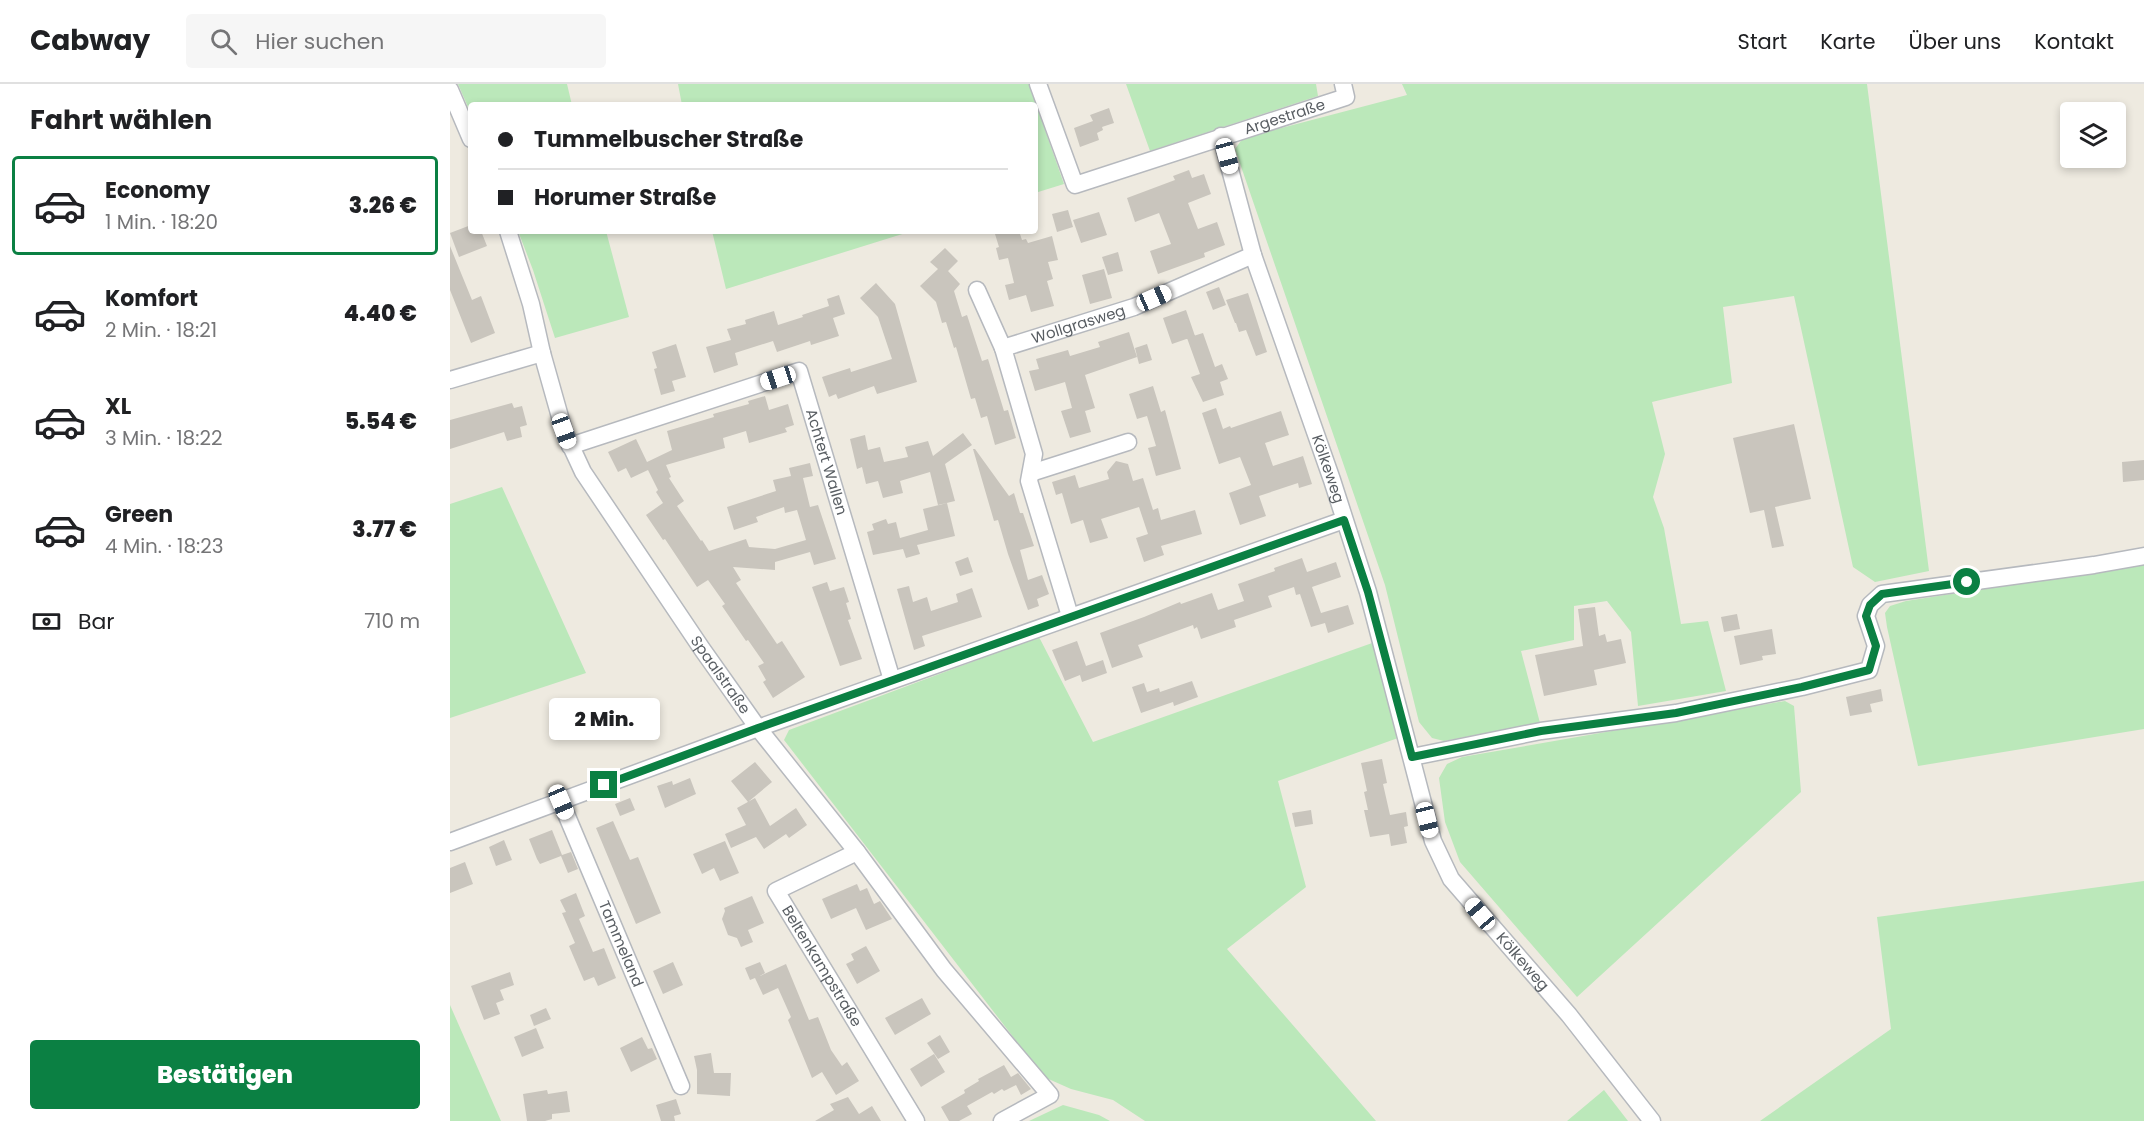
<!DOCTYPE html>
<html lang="de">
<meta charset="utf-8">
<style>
body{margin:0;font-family:Poppins,sans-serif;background:#f6f6f6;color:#202124;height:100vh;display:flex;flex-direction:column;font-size:22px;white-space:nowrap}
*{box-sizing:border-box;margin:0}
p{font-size:20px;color:#757577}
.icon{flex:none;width:33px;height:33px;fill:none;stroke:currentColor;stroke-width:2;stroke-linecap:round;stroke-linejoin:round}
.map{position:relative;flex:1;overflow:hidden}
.drawer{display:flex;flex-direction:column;background:#fff;width:450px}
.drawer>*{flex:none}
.top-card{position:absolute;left:18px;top:18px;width:570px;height:132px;border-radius:6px;box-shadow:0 3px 9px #0003;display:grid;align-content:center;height:132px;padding:0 30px;background:#fff}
.controls{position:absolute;left:1610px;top:18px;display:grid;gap:12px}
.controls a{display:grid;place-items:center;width:66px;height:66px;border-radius:6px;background:#fff;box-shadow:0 3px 9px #0003;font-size:30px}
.end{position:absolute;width:27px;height:27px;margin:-14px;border:8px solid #0b8043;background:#fff;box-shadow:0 0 0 3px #fff}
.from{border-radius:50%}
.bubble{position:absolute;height:42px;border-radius:6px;background:#fff;box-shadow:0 3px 9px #0003;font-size:20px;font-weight:800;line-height:42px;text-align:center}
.car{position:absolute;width:18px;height:36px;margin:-18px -9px;border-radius:8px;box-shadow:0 0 4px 2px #0007;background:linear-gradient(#fff 24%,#345 0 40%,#fff 0 76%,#345 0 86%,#fff 0)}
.top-card b{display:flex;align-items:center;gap:21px;height:57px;font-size:22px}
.top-card b+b{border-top:2px solid #e0e0e0}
.top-card i{width:15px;height:15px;background:#202124}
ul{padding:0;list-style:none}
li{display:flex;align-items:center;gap:18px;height:99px;margin:0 12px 9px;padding:0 18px;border:3px solid transparent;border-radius:6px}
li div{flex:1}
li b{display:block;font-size:22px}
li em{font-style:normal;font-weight:800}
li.on{border-color:#0b8043}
li>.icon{width:54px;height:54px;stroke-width:1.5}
h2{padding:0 30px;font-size:27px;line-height:72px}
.pay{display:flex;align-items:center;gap:15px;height:66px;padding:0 30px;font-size:22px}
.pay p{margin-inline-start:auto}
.cta{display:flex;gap:12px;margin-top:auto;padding:12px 30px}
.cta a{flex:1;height:69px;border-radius:6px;background:#0b8043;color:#fff;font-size:24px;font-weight:800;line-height:69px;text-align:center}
header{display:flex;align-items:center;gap:36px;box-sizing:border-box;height:84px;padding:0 30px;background:#fff;border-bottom:2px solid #e0e0e0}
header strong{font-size:28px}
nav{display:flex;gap:33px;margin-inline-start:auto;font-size:21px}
.search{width:420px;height:54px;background:#f6f6f6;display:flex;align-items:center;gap:15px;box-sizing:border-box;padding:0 21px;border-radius:6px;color:#757577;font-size:22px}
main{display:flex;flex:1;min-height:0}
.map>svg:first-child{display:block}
.green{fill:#bbe8ba}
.building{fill:#c9c5bd}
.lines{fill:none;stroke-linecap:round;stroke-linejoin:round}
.street-casing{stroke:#b6b9be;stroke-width:19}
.street{stroke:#fff;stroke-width:16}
.route{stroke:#0b8043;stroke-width:8}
.labels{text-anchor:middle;stroke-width:5;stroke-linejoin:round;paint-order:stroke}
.street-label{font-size:15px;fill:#595e63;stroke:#fff}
</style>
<header>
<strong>Cabway</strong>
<div class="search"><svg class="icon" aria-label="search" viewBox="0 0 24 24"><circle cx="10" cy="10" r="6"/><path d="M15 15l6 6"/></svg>Hier suchen</div>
<nav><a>Start</a><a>Karte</a><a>Über uns</a><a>Kontakt</a></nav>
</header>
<main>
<section class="drawer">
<h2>Fahrt wählen</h2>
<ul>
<li class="on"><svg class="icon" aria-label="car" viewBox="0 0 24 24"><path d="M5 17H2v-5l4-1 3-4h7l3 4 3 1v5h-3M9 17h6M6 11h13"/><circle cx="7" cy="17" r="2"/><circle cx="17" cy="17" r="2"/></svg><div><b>Economy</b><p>1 Min. · 18:20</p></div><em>3.26 €</em></li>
<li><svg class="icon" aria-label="car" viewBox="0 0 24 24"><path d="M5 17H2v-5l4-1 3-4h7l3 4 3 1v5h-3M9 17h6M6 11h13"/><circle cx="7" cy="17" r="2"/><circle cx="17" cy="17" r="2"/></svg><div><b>Komfort</b><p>2 Min. · 18:21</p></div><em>4.40 €</em></li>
<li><svg class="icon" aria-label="car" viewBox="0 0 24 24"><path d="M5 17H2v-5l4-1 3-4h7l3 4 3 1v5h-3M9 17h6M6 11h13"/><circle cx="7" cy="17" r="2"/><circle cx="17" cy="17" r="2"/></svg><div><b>XL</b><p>3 Min. · 18:22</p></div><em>5.54 €</em></li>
<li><svg class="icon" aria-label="car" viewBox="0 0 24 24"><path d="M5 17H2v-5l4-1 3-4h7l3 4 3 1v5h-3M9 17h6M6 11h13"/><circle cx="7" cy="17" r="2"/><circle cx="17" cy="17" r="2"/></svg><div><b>Green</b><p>4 Min. · 18:23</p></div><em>3.77 €</em></li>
</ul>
<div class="pay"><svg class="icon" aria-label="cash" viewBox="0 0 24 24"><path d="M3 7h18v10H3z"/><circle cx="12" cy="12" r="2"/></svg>Bar<p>710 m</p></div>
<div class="cta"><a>Bestätigen</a></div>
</section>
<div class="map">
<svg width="1694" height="1037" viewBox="0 0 1694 1037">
<rect width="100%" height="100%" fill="#eeeae0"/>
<path class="green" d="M8 0H117L122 21H21V30Z
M228 0H579L614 100 585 109V21H232Z
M676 0H866L868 12 700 67Z
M952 0H1417L1479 487 1425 498 1403 483 1344 212 1273 223 1282 299 1202 318 1215 370 1203 413 1214 444 1231 540 1258 537 1276 607 1188 622 1181 548 1157 517 1124 522V556L1071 567 1090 639 994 657 982 654 969 638 935 501 785 65 793 54 957 11Z
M68 147H156L179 233 105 254 83 186Z
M262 147H462L276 205Z
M52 403 136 589 0 634V420Z
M1694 480V645L1468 682 1437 543 1435 529 1440 522 1456 517Z
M589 553 643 658 925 558 948 654 828 697 856 803 777 865 926 1037H695L663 1016 621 1005 594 993 334 656 339 646Z
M1335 617 1344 622 1351 708 1127 913 1010 778 995 738 989 694 997 680 1012 673Z
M1694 797V1037H1310L1441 945 1427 833Z
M0 921 51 1037H0Z
M1154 1006 1178 1037H1117Z
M613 1021 649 1031 660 1037H579Z"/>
<path class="building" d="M659 24 664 39 652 43 653 46 647 49 649 56 630 63 624 44 643 37 640 31Z
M739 86 742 94 754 90 761 110 738 119 748 145 767 138 775 161 754 169 755 173 708 190 700 167 721 160 709 129 685 138 677 114 725 96 723 92Z
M618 126 623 143 607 148 602 130Z
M649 128 657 151 631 159 623 136Z
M21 141V147H31L37 162 9 173 0 149Z
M554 147H569L572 156 576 155 578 159 602 152 608 176 598 178 603 195 597 197 604 222 581 228 576 211 559 216 555 201 564 199 558 174 549 176 546 164 549 163 545 150Z
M0 162 22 216 31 212 45 249 21 259 0 206Z
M495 164 508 177 498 187 510 200 504 207 512 233 517 231 532 277 538 275 554 327 558 326 566 354 545 361 537 332 531 334 525 314 521 315 506 263 504 264 496 238 492 239 486 218 470 202 488 185 480 178Z
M668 168 673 187 658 191 652 173Z
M654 185 662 214 640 220 632 191Z
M426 199 445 220 467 298 427 310 424 302 388 315 386 310 379 313 372 293 400 284 401 288 442 275 428 233 410 214Z
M769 203 776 221 763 226 756 208Z
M798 209 817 268 806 272 796 246 789 248 786 239H785L776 216Z
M389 211 395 230 383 234 389 252 361 261 360 257 327 268 323 257 285 269 288 281 264 289 256 263 281 256 277 245 296 240 295 236 324 227 328 241 353 233 352 231 379 222 377 215Z
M736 226 745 252 722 260 713 234Z
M679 248 687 273 635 291 645 324 635 327 641 348 620 354 611 327 622 324 615 298 585 307 579 287 589 285 586 275 618 266 620 272 650 263 648 258Z
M753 249 765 283 772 280 778 295 770 298 774 311 753 318 741 293 750 290 737 254Z
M226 260 236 293 222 297 225 307 211 311 204 285 207 284 202 268Z
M697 260 702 276 689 280 685 264Z
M703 302 711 328 715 326 731 385 706 392 698 364 706 362 697 332 687 335 679 310Z
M315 312 319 326 338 320 344 341 335 344 337 348 299 359 296 347 273 354 275 364 216 381 221 393 219 394 234 417 227 422 251 457 252 456 259 467 296 455 299 463 325 465 356 456 347 426 335 429 334 423 306 433 308 438 284 446 277 423 326 407 323 396 341 392 339 384 360 379 363 392 353 394 360 423 368 421 386 475 364 481 360 468 325 478V486L283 483 291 496 286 499 327 560 332 557 355 593 323 614 313 598 316 596 308 582 314 579 298 556 296 557 272 522 275 520 258 496 247 503 215 455 213 456 196 431 213 419 206 408 208 406 198 386 181 394 176 384 168 388 158 368 186 355 197 378 222 366 217 347 264 333 263 330 299 320 298 317Z
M62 319 64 324 72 322 77 341 70 343 72 353 57 357 54 348 0 365V336Z
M766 324 773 345 780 342 781 344 831 327 839 351 815 359 823 382 853 372 862 400 849 404 848 399 809 412 816 432 790 441 779 409 801 401 790 373 769 380 752 329Z
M1344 340 1361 415 1325 423 1334 462 1322 464 1314 426 1300 429 1283 354Z
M513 349 522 361 495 380 505 417 488 421 480 388 450 397 453 409 433 414 428 397 416 400 412 383 407 385 400 355 415 351 418 366 430 363 434 378 458 373 455 363 478 357 483 372Z
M523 365H525L559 412 564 409 570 429H573L584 462 570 466 578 496 592 491 599 510 587 515 589 522 578 526 558 470 548 436 544 437Z
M1694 376V396L1673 398 1672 378Z
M666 377 678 380 683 397 693 394 703 426 708 424 711 436 745 426 752 450 711 462 714 471 694 478 686 454 698 450 689 423 651 435 658 454 640 459 633 436 621 440 612 409 606 411 602 398 625 391 629 404 659 395 657 388Z
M497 419 505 452 467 461 470 470 456 474 453 465 423 471 417 448 424 446 422 440 436 435 438 440 446 438 450 454 478 446 473 425Z
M518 473 523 488 510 492 505 478Z
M852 474 857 488 886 478 891 493 862 503 871 529 898 521 904 540 878 549 875 539 861 543 850 510 846 511 844 503 818 512 822 523 784 536 786 543 751 555 747 543 744 545 743 541 688 561 693 573 662 584 650 549 694 533 730 518 731 520 762 509 768 526 794 517 788 500 825 487 824 484Z
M377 498 380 507 394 503 399 518 396 519 401 535 398 536 412 575 390 582 362 503Z
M459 502 463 518 477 513 481 527 508 518 506 510 522 504 532 533 472 552 475 562 464 566 447 505Z
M1145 523 1149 552 1155 550 1157 558 1171 555 1176 579 1144 586 1147 601 1094 612 1085 571 1133 562 1128 525Z
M1287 530 1290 545 1274 548 1271 533Z
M1322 545 1326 570 1312 572 1313 576 1290 581 1284 552Z
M627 557 636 582 653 576 657 589 632 598 630 591 615 597 602 566Z
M742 597 748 613 724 622 723 618 691 629 682 603 694 599 697 608 709 604 710 608Z
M1431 605 1433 617 1420 620 1422 628 1400 632 1396 613Z
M932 675 937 699 933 700 940 731 956 728 958 742 954 743 957 759 941 762 939 750 920 753 914 726H918L914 708 917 707 911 679Z
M305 678 322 698 298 718 281 697Z
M240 694 246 710 215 724 207 702 222 697 223 701Z
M180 714 185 726 170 732 165 720Z
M305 714 320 742 346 724 357 741 339 754 336 750 314 765 306 753 281 764 275 750 296 741 287 724Z
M861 726 863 740 845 743 842 729Z
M163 737 180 776 188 773 211 829 186 840 146 744Z
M102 746 112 771 121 768 128 785 118 789 111 772 90 780 87 775 79 755Z
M54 756 62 776 46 782 39 763Z
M275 757 289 789 270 797 264 784 252 790 243 770Z
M15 778 23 800 0 809V784Z
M407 800 410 807 417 804 424 820 430 817 442 835 416 846 406 824 381 835 372 815Z
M126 809 135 832 129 835 143 868 154 864 166 894 148 902 144 893 134 897 119 862 125 859 112 829 116 828 110 816Z
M302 812 314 839 298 846 303 858 291 863 287 854 278 851 272 835 275 827 274 824Z
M416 862 430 887 407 900 396 880 404 876 401 870Z
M223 878 233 901 213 910 203 887Z
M310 878 315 889 310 892 336 880 359 936 368 933 381 966 392 982 397 978 409 997 386 1011 372 988 362 994 338 936 341 933 328 904 313 911 305 894 300 896 295 884Z
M60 888 64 901 50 906 54 916 46 919 50 930 34 936 21 902Z
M472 914 481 930 445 951 435 934Z
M96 924 101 935 84 942 80 931Z
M86 944 94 964 72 973 64 953Z
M490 951 500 968 488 975 477 959Z
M192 953 198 965 202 964 207 975 181 988 170 964Z
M261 969 264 989H281L280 1012 247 1010V986L244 972Z
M484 970 495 988 471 1003 460 985Z
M554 981 561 993 568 989 581 1005 571 1011 566 1001 554 1007 552 1005 544 1010 542 1008 517 1022 522 1030 509 1037H499L491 1023 515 1009 514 1006 529 997 528 995Z
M97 1006 98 1010 117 1007 120 1028 102 1030V1035L95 1037H77L73 1010Z
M398 1013 409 1030 422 1022 431 1037H365L384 1026 380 1020Z
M226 1015 231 1030 224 1032 225 1037H211L206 1021Z"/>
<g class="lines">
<g class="street-casing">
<g id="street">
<path id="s1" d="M588 0 625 101 896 13 893 0"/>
<path d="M0 6 21 55"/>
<path id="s2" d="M771 52 803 171 882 396 918 508 983 757 1001 795 1119 931 1202 1037"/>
<path id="s3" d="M58 147 81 220 92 269 114 347 133 388 252 565 308 644 407 768 494 886 600 1011 552 1037"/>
<path d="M527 206 553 264"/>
<path d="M0 296 92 269"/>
<path id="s4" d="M120 362 349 287 442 596"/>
<path d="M581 389 678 358"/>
<path id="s5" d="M620 532 579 397 584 370 553 264 684 223 803 171"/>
<path d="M962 673 1091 647 1226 629 1352 603 1419 586 1426 562 1416 532 1420 521 1432 510 1644 481 1694 472"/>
<path id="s6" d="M111 718 231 1002"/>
<path d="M0 758 308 644 894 436"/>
<path id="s7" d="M407 768 326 807 466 1037"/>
</g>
</g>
<use href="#street" class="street"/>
</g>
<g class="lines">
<path class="route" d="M154 701 308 644 894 436 918 508 962 673 1091 647 1226 629 1352 603 1419 586 1426 562 1416 532 1420 521 1432 510 1517 498"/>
</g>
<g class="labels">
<g class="street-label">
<text dy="5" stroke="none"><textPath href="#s1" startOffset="328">Argestraße</textPath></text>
<text dy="5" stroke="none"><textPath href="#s5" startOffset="358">Wollgrasweg</textPath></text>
<text dy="5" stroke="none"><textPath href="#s4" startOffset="336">Achtert Wallen</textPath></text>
<text dy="5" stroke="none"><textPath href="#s2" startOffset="350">Kölkeweg</textPath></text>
<text dy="5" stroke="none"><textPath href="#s3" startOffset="498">Spaalstraße</textPath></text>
<text dy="5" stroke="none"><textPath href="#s6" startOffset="154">Tammeland</textPath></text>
<text dy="5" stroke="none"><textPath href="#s2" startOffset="888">Kölkeweg</textPath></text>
<text dy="5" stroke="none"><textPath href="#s7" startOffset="178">Beltenkampstraße</textPath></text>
</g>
</g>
</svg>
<div class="controls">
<a><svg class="icon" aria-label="layers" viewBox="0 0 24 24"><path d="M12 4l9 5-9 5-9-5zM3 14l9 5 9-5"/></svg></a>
</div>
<i class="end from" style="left:1517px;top:498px"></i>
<i class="end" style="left:154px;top:701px"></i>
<div class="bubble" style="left:99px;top:614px;width:111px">2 Min.</div>
<i class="car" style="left:777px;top:72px;rotate:165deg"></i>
<i class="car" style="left:704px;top:214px;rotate:66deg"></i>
<i class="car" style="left:328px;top:294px;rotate:252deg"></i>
<i class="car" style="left:114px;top:347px;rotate:160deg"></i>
<i class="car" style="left:111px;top:718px;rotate:157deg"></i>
<i class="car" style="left:977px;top:736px;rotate:166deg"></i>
<i class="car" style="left:1030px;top:830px;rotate:320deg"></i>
<div class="top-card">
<b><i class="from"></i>Tummelbuscher Straße</b>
<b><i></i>Horumer Straße</b>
</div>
</div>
</main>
